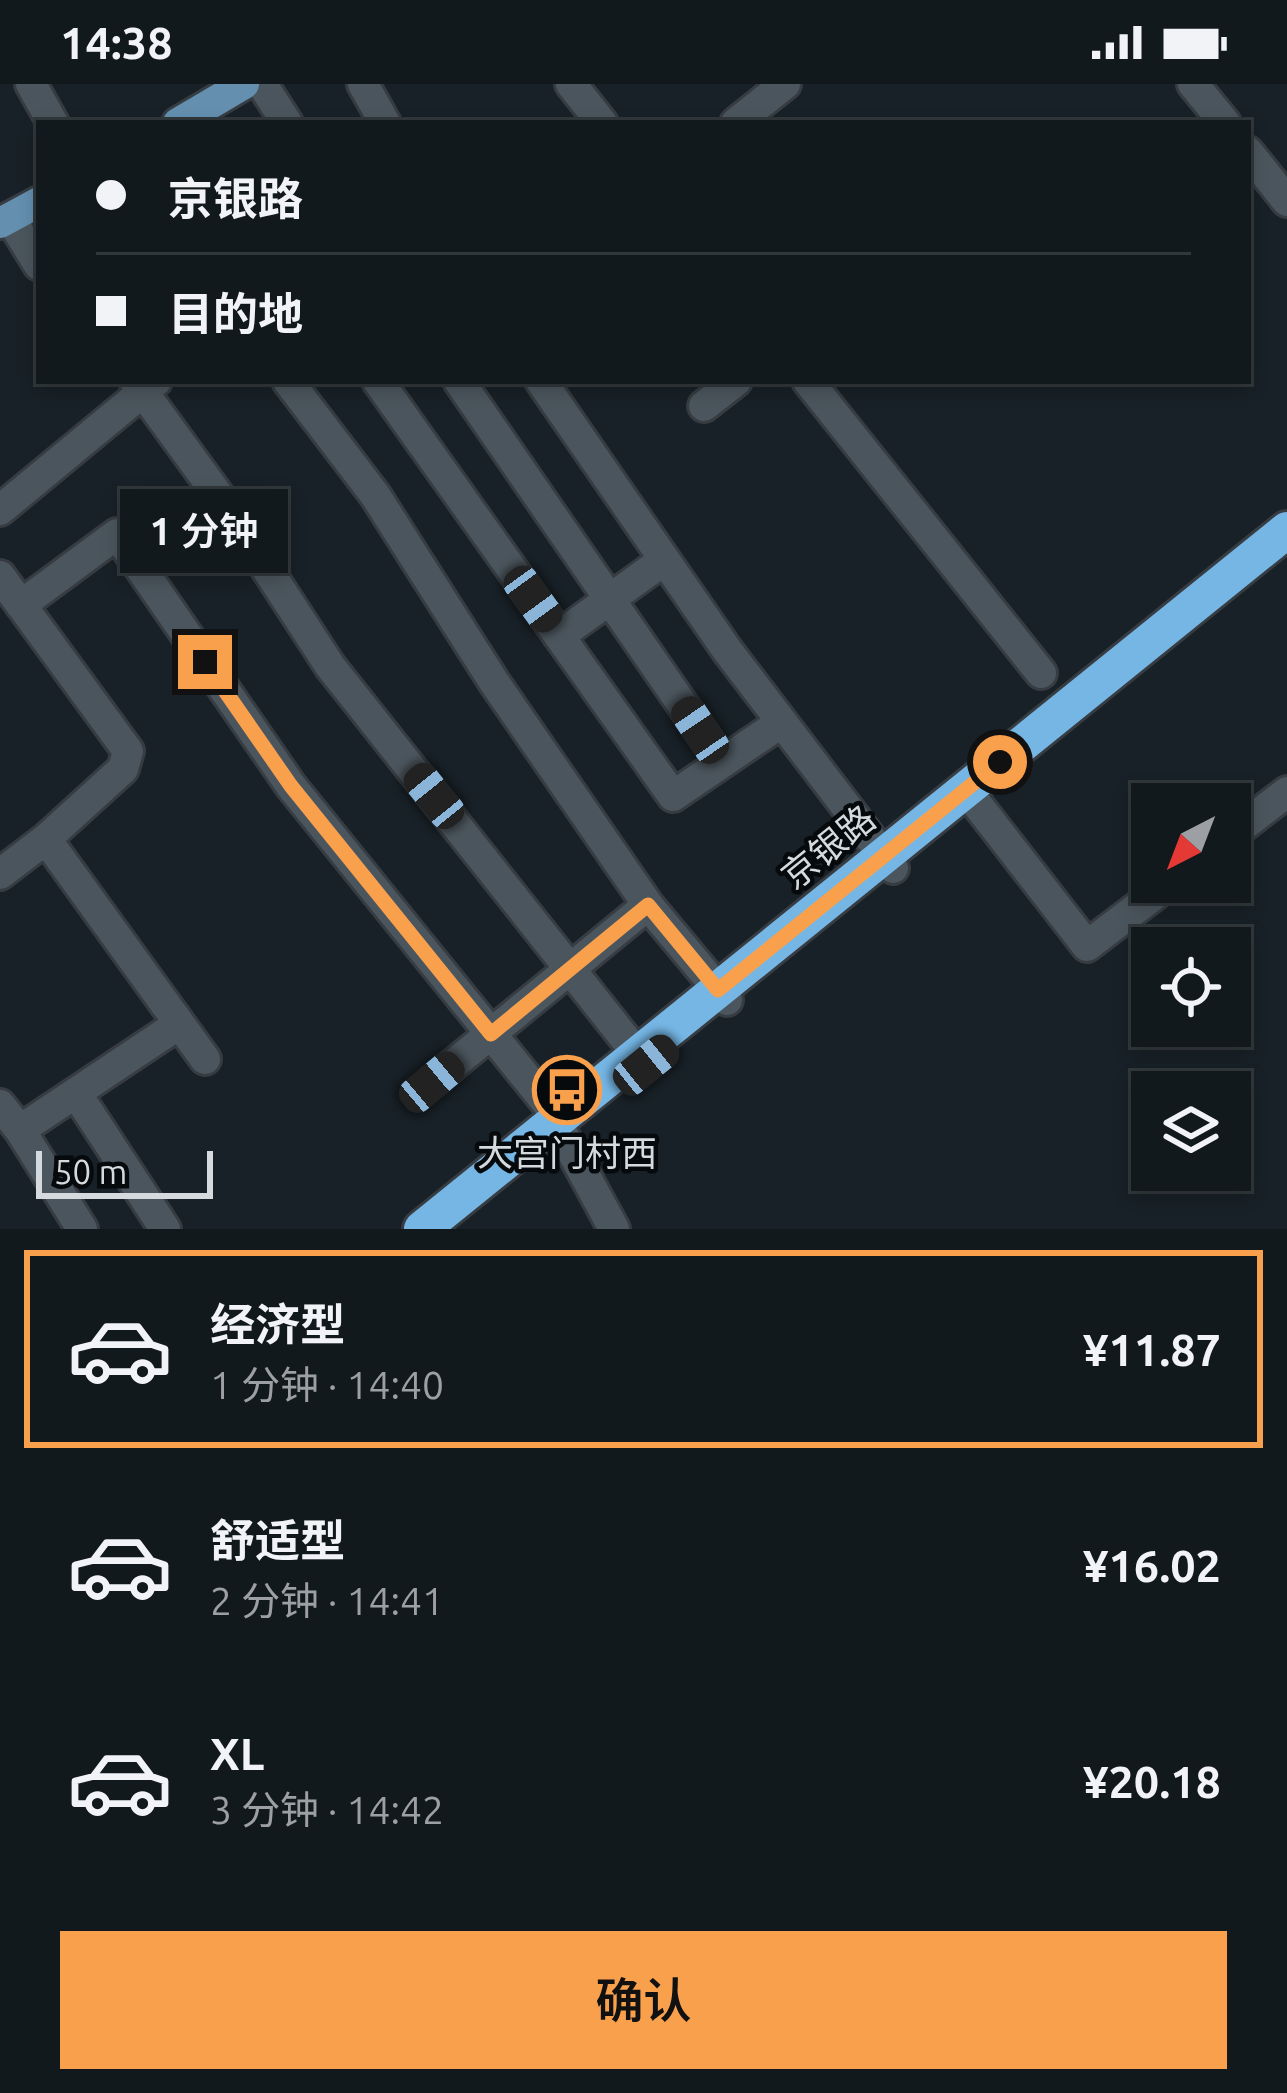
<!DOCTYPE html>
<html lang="zh">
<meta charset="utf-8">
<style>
body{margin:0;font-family:Ubuntu,"Noto Sans SC",sans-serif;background:#1b2226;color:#f1f3f6;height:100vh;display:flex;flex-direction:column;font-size:45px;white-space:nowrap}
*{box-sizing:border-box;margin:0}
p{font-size:39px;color:#9ca0a4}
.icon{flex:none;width:66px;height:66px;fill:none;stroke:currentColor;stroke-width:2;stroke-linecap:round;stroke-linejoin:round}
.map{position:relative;height:1145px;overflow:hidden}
.side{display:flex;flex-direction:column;background:#12191d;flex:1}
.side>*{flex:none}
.top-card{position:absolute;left:36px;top:36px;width:1215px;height:264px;border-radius:0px;box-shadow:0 6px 18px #0003,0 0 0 3px #31383b;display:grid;align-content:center;height:264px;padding:0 60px;background:#12191d}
.needle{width:78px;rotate:222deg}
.controls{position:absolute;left:1131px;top:699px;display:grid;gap:24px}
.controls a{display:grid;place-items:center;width:120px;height:120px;border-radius:0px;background:#12191d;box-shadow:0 6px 18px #0003,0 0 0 3px #31383b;font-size:60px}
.scale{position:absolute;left:36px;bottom:30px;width:177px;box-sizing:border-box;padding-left:12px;border:6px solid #d4dade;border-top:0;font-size:33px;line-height:42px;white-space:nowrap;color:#d4dade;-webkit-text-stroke:9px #060a0d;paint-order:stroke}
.end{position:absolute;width:54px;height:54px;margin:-27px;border:15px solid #f9a04d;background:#111;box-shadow:0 0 0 6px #111}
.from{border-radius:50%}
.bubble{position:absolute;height:84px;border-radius:0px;background:#12191d;box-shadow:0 6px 18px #0003,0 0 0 3px #31383b;font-size:39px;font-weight:600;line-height:84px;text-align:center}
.car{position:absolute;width:36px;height:72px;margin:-36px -18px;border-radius:15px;box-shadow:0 0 9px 3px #0007;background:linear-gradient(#222 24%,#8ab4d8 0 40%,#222 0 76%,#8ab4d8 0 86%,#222 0)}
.top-card b{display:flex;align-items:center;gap:42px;height:114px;font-size:45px}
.top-card b+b{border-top:3px solid #31383b}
.top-card i{width:30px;height:30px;background:#f1f3f6}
ul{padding:21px 0 0;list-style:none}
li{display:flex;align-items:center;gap:36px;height:198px;margin:0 24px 18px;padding:0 36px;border:6px solid transparent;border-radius:0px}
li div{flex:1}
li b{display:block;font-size:45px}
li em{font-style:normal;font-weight:600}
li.active{border-color:#f9a04d}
li>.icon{width:108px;height:108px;stroke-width:1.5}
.primary-button{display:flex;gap:24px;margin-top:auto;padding:24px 60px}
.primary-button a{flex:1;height:138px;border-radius:0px;background:#f9a04d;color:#111;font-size:48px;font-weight:600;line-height:138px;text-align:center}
.status{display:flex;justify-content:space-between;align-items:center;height:84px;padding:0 60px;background:#12191d;direction:ltr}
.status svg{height:33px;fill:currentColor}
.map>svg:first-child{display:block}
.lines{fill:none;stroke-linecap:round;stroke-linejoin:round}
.minor-casing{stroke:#363c41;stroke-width:36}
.major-casing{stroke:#363c41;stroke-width:36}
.highway-casing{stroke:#363c41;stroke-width:42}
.minor{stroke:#4b555d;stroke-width:30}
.major{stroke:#648faf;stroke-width:30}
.highway{stroke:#75b6e5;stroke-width:36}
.route{stroke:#f9a04d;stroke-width:15}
.labels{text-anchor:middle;stroke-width:9;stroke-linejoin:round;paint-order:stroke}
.street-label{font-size:36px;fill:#d4dade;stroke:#060a0d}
.poi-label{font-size:36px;fill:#d4dade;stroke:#060a0d}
</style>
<div class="status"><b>14:38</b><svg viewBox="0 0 49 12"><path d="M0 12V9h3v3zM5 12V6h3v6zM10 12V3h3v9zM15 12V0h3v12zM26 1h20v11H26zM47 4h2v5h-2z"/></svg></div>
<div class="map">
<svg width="1287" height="1145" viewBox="0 0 1287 1145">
<rect width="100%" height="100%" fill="#182127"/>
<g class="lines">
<g class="minor-casing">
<path id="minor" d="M31 0 53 39
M262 0 287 39
M363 0 385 39
M571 0 602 39
M1193 0 1225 39
M736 39 785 0
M1248 68 1287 117
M10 134 39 181
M135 297 226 422 330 582 646 981
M288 297 375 411 494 598 648 821 727 916
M378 297 673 712 782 638
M459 297 722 678
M541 297 727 566 893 784
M808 297 1041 589
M704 322 736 297
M0 426 156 297
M0 492 128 667 123 685 46 755 0 790
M21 521 117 450 291 702 559 1034 562 1049 614 1145
M559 552 664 476
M966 706 1087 862 1171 798
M1230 752 1287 708
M46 755 205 975
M432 998 648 821
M76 1009 165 1145
M0 1021 20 1046 179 940
M20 1046 82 1145"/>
</g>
<g class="major-casing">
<path id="major" d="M178 39 244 0
M0 139 39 118"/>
</g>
<g class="highway-casing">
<path id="highway" d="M422 1145 1287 446"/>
</g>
<use href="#minor" class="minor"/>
<use href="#major" class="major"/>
<use href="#highway" class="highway"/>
</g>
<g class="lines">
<path class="route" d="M205 578 291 702 491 950 648 821 718 906 1000 678"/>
</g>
<defs>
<g id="bus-ring" transform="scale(3.45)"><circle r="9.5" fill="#060a0d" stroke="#f9a04d" stroke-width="1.5"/><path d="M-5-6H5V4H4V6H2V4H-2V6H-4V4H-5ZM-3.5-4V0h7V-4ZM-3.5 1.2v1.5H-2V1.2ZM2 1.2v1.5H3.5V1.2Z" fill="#f9a04d"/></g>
</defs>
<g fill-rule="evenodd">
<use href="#bus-ring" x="567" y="1006"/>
</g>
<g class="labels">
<g class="street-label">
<text transform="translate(828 763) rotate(-39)" y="13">京银路</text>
</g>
<g class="poi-label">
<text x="567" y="1082">大宫门村西</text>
</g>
</g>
</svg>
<div class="controls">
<a><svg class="needle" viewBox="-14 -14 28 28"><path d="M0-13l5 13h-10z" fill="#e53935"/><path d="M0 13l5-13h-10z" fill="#9ca0a4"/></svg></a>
<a><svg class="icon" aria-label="locate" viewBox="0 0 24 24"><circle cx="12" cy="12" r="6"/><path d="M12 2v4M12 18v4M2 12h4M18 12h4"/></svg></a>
<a><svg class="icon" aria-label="layers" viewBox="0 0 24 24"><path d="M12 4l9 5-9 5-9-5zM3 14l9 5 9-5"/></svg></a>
</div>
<div class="scale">50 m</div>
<i class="end from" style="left:1000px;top:678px"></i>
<i class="end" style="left:205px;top:578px"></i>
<div class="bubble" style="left:120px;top:405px;width:168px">1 分钟</div>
<i class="car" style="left:533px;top:515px;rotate:144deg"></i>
<i class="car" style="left:700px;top:646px;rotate:326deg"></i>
<i class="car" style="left:434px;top:712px;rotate:321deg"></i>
<i class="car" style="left:646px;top:981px;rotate:51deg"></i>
<i class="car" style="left:432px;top:998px;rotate:50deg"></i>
<div class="top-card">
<b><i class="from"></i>京银路</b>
<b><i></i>目的地</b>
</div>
</div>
<section class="side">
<ul>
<li class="active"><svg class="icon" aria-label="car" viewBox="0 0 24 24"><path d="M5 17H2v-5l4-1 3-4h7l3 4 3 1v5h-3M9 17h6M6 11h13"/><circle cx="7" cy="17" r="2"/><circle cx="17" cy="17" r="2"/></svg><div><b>经济型</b><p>1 分钟 · 14:40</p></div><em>¥11.87</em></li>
<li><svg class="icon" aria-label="car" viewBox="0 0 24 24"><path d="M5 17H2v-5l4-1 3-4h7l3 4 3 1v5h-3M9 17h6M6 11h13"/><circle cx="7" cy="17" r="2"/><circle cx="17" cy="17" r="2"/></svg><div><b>舒适型</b><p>2 分钟 · 14:41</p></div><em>¥16.02</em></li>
<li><svg class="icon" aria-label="car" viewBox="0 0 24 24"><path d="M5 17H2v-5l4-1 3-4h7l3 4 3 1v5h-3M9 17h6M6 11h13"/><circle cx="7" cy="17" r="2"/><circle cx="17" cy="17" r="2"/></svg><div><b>XL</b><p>3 分钟 · 14:42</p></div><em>¥20.18</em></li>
</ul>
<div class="primary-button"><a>确认</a></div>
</section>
